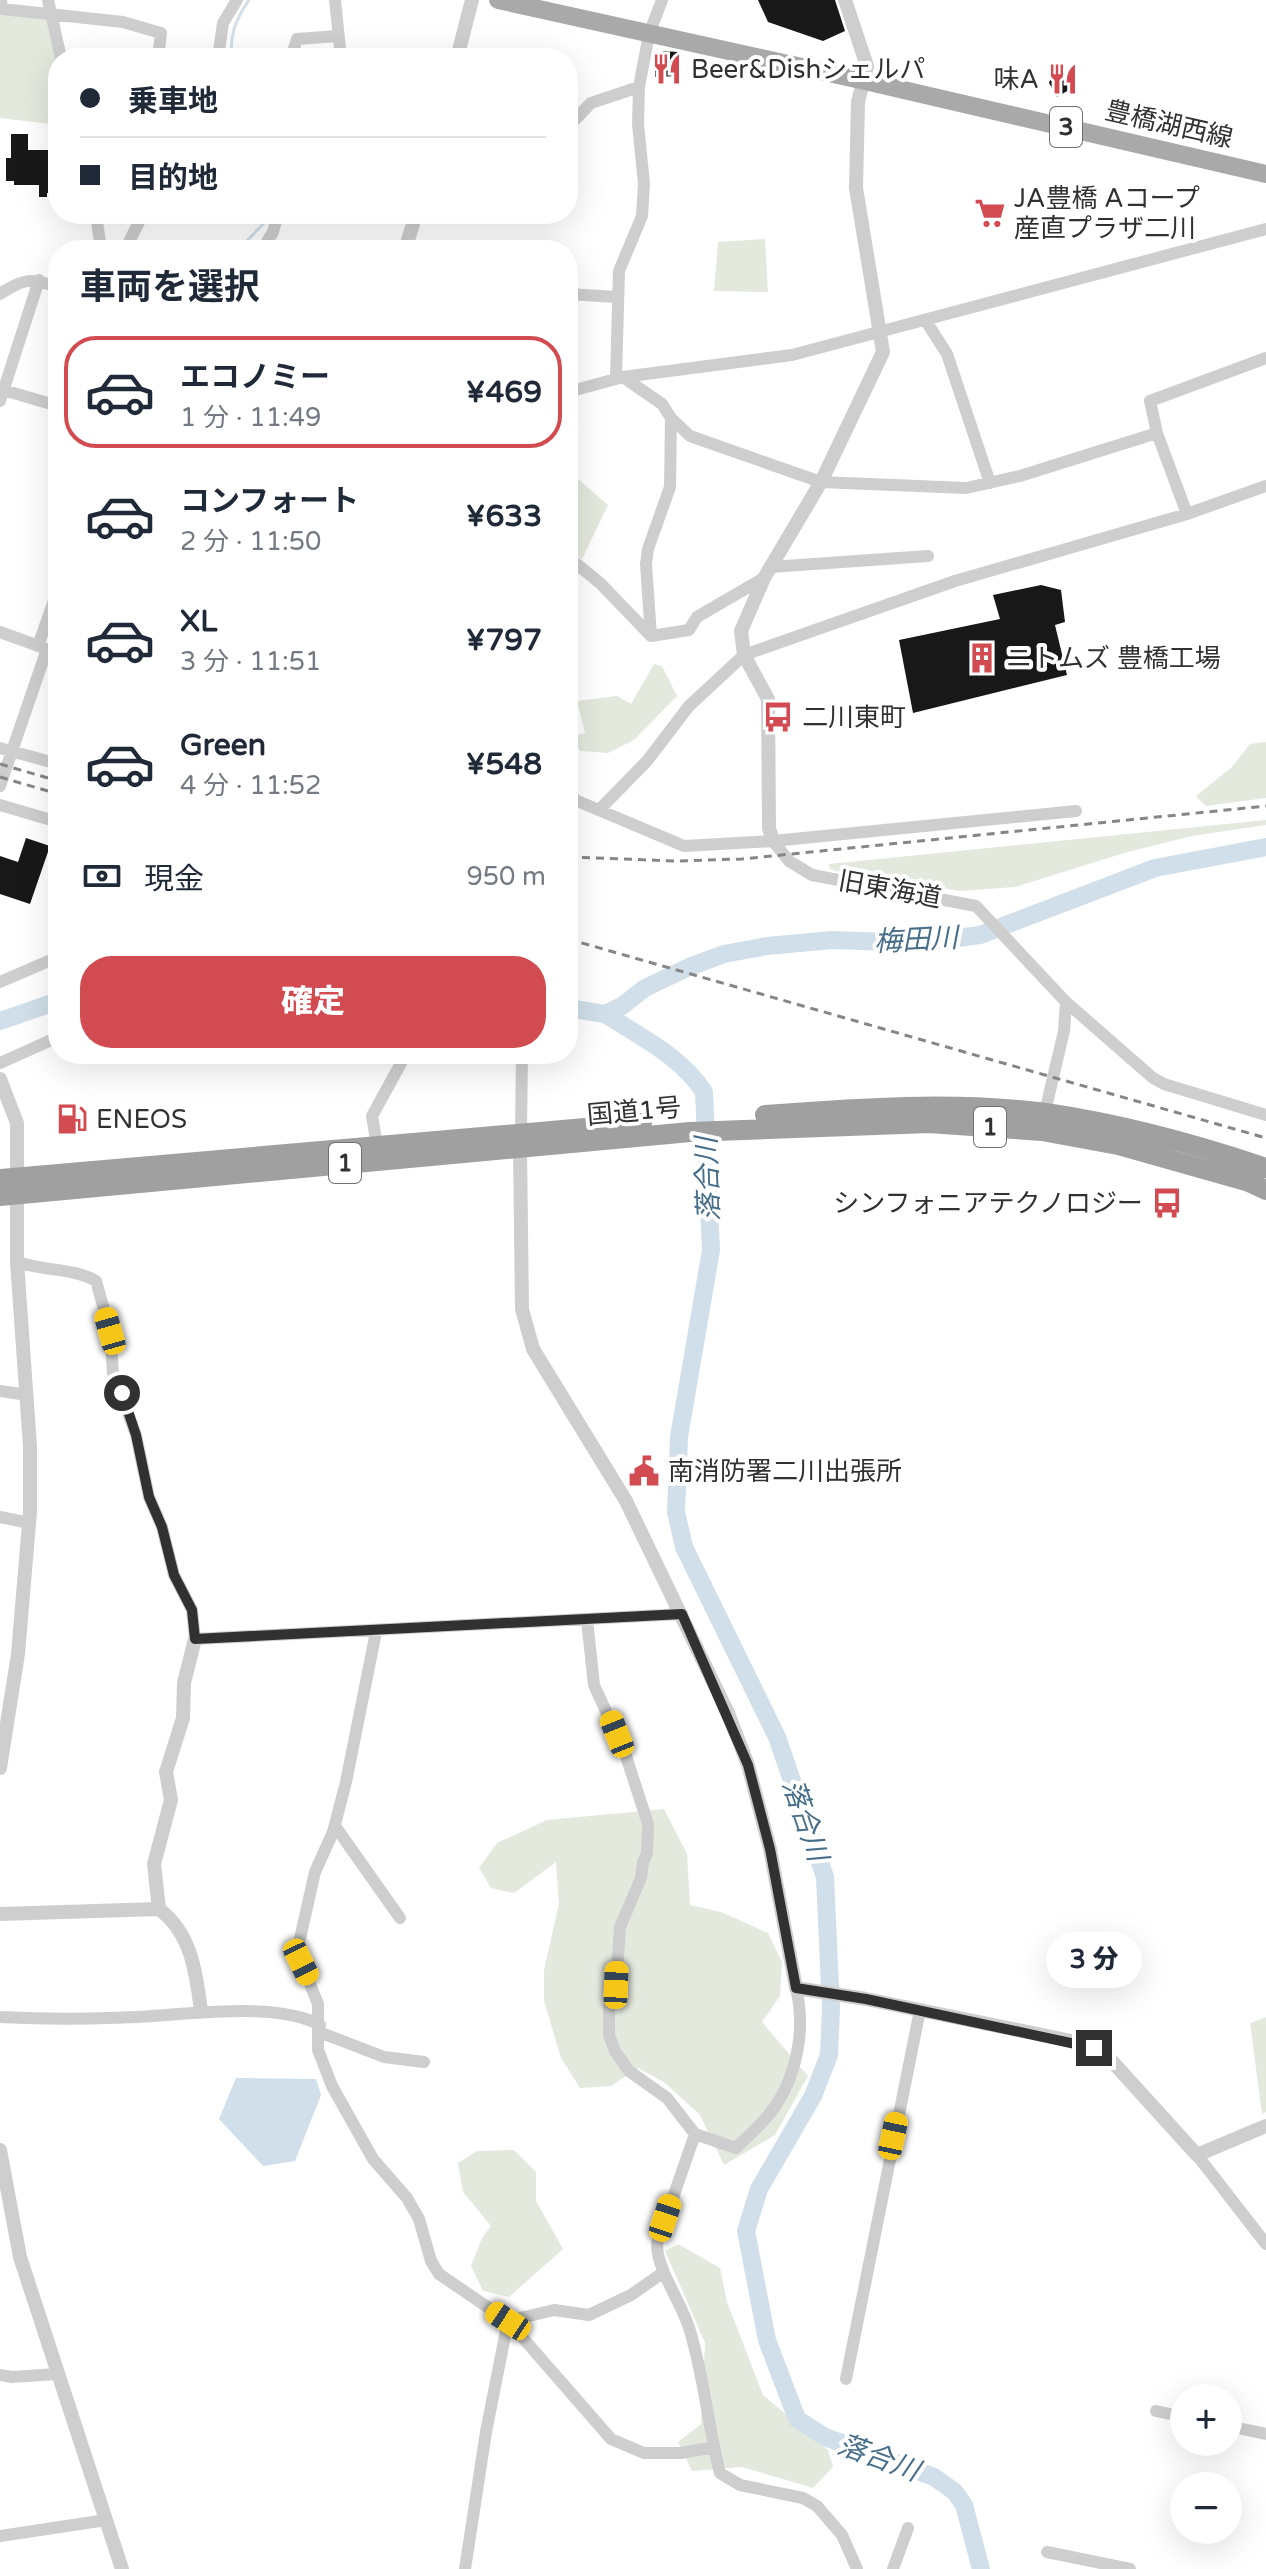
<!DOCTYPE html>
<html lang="ja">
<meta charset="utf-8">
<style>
body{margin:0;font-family:"Varela Round","Noto Sans JP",sans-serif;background:#f6f6f7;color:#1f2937;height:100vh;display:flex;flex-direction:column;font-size:30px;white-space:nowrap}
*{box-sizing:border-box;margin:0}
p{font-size:26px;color:#747a83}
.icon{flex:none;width:44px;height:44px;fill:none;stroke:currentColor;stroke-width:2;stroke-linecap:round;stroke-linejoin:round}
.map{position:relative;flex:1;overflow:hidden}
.side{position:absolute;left:48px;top:240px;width:530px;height:824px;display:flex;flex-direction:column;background:#fff;border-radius:32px;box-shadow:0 8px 32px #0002}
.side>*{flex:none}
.guide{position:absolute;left:48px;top:48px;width:530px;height:176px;border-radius:32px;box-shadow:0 8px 32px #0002;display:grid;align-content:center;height:176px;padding:0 32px;background:#fff}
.fabs{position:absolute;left:1170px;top:2384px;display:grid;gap:16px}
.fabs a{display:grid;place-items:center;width:72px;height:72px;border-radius:50%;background:#fff;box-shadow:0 8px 32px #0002;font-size:40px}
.end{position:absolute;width:36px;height:36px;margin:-18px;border:10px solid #313131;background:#fff;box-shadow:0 0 0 4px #fff}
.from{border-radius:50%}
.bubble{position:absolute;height:56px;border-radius:28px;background:#fff;box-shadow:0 8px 32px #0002;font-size:26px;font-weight:800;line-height:56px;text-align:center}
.car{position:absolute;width:24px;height:48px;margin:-24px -12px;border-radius:10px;box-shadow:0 0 6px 2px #0007;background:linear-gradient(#f5c518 24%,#345 0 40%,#f5c518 0 76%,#345 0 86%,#f5c518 0)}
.guide b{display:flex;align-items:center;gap:28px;height:76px;font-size:30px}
.guide b+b{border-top:2px solid #e0e1e3}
.guide i{width:20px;height:20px;background:#1f2937}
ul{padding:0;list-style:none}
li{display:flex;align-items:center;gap:24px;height:112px;margin:0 16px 12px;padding:0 16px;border:4px solid transparent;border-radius:32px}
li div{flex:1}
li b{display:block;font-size:30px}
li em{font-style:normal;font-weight:800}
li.current{border-color:#d14b50}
li>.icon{width:72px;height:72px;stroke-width:1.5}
h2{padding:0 32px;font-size:36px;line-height:96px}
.pay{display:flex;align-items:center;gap:20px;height:88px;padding:0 32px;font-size:30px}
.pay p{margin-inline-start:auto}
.button{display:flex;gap:16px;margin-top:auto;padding:16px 32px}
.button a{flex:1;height:92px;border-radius:32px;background:#d14b50;color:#fff;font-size:32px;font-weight:800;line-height:92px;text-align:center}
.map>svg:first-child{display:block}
.green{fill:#e4e9de}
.water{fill:#d0dfe9}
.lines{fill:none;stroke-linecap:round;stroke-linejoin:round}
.stream{stroke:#d0dfe9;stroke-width:3}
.river{stroke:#d0dfe9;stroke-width:18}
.building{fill:#181818}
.minor{stroke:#cecece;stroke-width:12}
.tertiary{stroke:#cecece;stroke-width:14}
.primary{stroke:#a9a9a9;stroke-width:18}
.trunk{stroke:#a0a0a0;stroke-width:20}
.rail{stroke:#868686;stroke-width:3;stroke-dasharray:8 6;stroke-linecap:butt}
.route{stroke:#313131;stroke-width:10}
.labels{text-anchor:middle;stroke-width:8;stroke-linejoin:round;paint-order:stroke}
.shield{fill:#fff;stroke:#6f6f6f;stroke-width:2}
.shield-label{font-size:24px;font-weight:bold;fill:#313131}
.poi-label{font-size:26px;fill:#313131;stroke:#fff;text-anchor:start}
.street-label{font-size:26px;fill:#313131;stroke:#fff}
.water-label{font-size:28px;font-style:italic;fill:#486f8a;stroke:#fff}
</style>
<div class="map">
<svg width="1266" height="2569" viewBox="0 0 1266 2569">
<rect width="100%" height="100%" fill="#fff"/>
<path class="green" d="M0 12 48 16 58 66V125L0 118Z
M765 239 768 292 714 291 718 242Z
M570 472 608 505 582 559 568 550Z
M654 664 662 666 677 696 634 740 608 753 580 751 570 737 585 733 577 701 617 696 631 704Z
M1266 742V798L1206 806 1196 796 1232 767 1250 744Z
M1266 820V825L1192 836 1124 853 1015 887 960 891 840 872 830 869 829 864Z
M664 1809 687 1854 690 1905 721 1912 768 1933 782 1962 780 1996 762 2022 808 2076 775 2135 724 2165 700 2115 665 2083 638 2068 611 2086 580 2088 561 2058 544 2001V1970L559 1904 556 1862 514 1893 491 1888 479 1868 497 1843 547 1820Z
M1266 2017V2112L1262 2114 1250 2023Z
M514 2150 536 2172V2201L563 2249 509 2297 483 2291 471 2266 482 2238 491 2226 463 2192 458 2163 477 2151Z
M678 2244 720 2268 727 2302 763 2395 828 2450 833 2467 813 2488 742 2467 692 2471 678 2442 701 2424 705 2343 665 2251Z"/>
<path class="water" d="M236 2078 316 2079 321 2095 295 2161 263 2166 219 2119Z"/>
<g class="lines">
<path class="stream" d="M232 58C229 35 236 19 249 0
M238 250 264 223 267 214"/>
<path class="river" d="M568 1008 605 1014 622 1006 645 988 689 967 724 954 767 946 832 940 919 943 980 935 1155 868 1266 847
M605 1014C639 1036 682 1057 704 1092L711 1250 679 1437 676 1512 684 1547 777 1737 825 1877 831 2008 829 2055 813 2096 759 2189 746 2231 767 2340 797 2419 825 2437 934 2477 955 2492 964 2505 981 2569
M0 1021 58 1001"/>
</g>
<path class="building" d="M758 0H835L845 31 823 41 768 22Z
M663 51 678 52 679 76 655 77V62H663Z
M1054 68 1078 75 1074 87 1057 97 1049 83Z
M1130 103 1155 113 1149 128 1124 118Z
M11 134H28V150H58V193H47V197H39V185H14V181H6V158H11Z
M1041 585 1061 590 1065 622 1055 625 1067 675 913 713 899 640 1000 619 993 595Z
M26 838 50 846 30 904 0 894V856L18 862Z"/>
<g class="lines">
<path class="minor" d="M1 0 2 9 123 22 161 33 158 58
M48 0 61 58
M335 0 341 58
M218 58 223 23 237 0
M291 58 297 39 338 36
M568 127 591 103 639 87
M96 214 101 250
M125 250 143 214
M262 250 273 232 278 214
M0 294C24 278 31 278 58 287
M568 294 616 297
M926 321 947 354 990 483
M623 377 662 404 671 418 690 436 821 482 966 488 1020 476 1157 433
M616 378 619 271 642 216 644 184 638 124 639 87 649 34 662 0
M0 389 58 406
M568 392 623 377 792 355 1266 229
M0 401 39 280
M1187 514 1157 433 1150 401 1266 358
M568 557 600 583 651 636 689 630 697 617 764 578
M771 567 928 556
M0 632 58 653
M651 636 646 564 648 549 670 487 671 418
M38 646 58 589
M0 748 58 764
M0 786 47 649
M568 797 684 846 773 841 1076 811
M0 805 58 822
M599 810 647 761 689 706 744 655 955 581 1187 514 1266 486
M568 820 575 799
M773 841 789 861 812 875 976 906 1066 1002 1153 1078 1164 1084 1266 1115
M0 982 58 957
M0 1063 58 1037
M1044 1116 1064 1031 1066 1002
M521 1131 522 1054
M377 1145 372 1116 406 1054
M17 1262C42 1271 75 1268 96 1281L110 1331 113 1373 136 1435 149 1497 162 1527 174 1575 192 1610 195 1639 682 1614
M0 1391 27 1395
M0 1517 29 1523
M587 1620 594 1685 625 1753 648 1824 647 1854 643 1862 641 1878 620 1927 616 1985 609 2008V2035L615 2051 629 2071 667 2098 695 2134 736 2148C748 2136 761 2125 771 2112 797 2078 806 2029 796 1988
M376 1632 346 1782 333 1832 315 1872 299 1943 301 1962 318 2004V2050L332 2086 373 2159 407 2198 419 2219 431 2261 439 2274 508 2321 611 2439 644 2453H681L714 2447
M335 1826 400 1918
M0 2017C55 2020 112 2019 167 2015 209 2012 282 2004 320 2025
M319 2032 384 2057 424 2062
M695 2134 657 2244C657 2271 682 2302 690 2331 704 2377 708 2426 720 2473L740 2485 803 2498 817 2506 842 2535 857 2569
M1197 2155 1266 2244
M508 2321 554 2310 589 2315 631 2295 664 2272
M0 2375 12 2377 57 2374
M846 2379 920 2010
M1156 2411 1184 2417
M1228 2426 1266 2434
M0 2536 106 2520
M1047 2552 1130 2569
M465 2569 486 2432 508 2321
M893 2569 908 2528"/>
<path class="tertiary" d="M457 58 472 0
M405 250 416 214
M773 841 769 828 768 699 744 655 741 631 764 578 821 482 883 352 856 188 858 102 867 66 845 0
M0 1079 17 1123V1262L30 1446V1512L18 1654 0 1768
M520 1148 522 1309 533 1349 626 1501 728 1713 748 1765 770 1849 796 1988 866 1999 1076 2042 1099 2049 1109 2058 1197 2155 1266 2126
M195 1639 184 1683 183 1718 166 1772 171 1800 154 1864 159 1909C192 1934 196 1973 201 2011
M0 1914 159 1909
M0 2150 20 2257 122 2569"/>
<path class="primary" d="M498 0 865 81 1266 174"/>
<path class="trunk" d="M765 1115C858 1108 954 1101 1046 1113 1121 1124 1195 1144 1266 1168
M0 1179 642 1123
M0 1196 690 1132 929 1123 1042 1131 1118 1145 1249 1182 1266 1190"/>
<path class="rail" d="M0 764 58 781
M0 777 58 794
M568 857 676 861 742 859 1266 806
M568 939 1266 1138"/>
</g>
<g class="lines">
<path class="route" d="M122 1393 136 1435 149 1497 162 1527 174 1575 192 1610 195 1639 682 1614 748 1765 770 1849 796 1988 866 1999 1094 2048"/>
</g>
<defs>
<g id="restaurant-bare" transform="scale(2.4)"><path d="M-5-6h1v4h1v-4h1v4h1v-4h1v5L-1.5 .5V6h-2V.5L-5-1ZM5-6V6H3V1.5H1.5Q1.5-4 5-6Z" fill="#d14b50" stroke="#fff" stroke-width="2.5" paint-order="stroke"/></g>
<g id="supermarket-bare" transform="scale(2.4)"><path d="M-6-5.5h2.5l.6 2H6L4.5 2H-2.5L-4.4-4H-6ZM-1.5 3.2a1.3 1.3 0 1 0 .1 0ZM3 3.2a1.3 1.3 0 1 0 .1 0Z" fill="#d14b50" stroke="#fff" stroke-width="2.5" paint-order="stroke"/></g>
<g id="building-bare" transform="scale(2.4)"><path d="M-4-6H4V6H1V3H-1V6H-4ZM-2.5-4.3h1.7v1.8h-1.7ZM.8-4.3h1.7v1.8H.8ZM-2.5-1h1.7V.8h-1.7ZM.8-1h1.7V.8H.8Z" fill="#d14b50" stroke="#fff" stroke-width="2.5" paint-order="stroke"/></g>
<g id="bus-bare" transform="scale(2.4)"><path d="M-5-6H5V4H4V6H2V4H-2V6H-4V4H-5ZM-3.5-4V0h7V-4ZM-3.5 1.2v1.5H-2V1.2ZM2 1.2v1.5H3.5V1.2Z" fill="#d14b50" stroke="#fff" stroke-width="2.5" paint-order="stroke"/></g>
<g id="fuel-bare" transform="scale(2.4)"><path d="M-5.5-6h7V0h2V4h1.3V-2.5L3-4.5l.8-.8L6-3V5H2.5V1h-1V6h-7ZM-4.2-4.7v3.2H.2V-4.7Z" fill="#d14b50" stroke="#fff" stroke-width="2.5" paint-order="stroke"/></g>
<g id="civic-bare" transform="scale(2.4)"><path d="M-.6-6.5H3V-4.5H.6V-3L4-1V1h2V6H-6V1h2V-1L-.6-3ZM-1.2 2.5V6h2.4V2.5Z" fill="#d14b50" stroke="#fff" stroke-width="2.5" paint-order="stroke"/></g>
</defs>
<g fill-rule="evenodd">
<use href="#restaurant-bare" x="667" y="69"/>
<use href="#restaurant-bare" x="1063" y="79"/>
<use href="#supermarket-bare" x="990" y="213"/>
<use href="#building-bare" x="982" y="658"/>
<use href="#bus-bare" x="778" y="717"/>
<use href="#fuel-bare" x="72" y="1119"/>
<use href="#bus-bare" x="1167" y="1203"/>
<use href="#civic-bare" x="644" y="1471"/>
</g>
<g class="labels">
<g class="shield">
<rect x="1050" y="107" width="32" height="40" rx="6"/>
<rect x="974" y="1107" width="32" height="40" rx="6"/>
<rect x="329" y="1143" width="32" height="40" rx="6"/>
</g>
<g class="shield-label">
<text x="1066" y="135">3</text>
<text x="990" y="1135">1</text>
<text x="345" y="1171">1</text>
</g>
<g class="poi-label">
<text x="691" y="78">Beer&amp;Dishシェルパ</text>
<text x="1039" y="88" text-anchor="end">味A</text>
<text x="1014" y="207">JA豊橋 Aコープ<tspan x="1014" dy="30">産直プラザ二川</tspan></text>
<text x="1006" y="667">ニトムズ 豊橋工場</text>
<text x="802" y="726">二川東町</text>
<text x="96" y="1128">ENEOS</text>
<text x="1143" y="1212" text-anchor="end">シンフォニアテクノロジー</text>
<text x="668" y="1480">南消防署二川出張所</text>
</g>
<g class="street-label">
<text transform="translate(1169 124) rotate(13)" y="9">豊橋湖西線</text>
<text transform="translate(890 889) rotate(10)" y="9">旧東海道</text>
<text transform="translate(634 1111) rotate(-5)" y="9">国道1号</text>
</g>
<g class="water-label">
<text transform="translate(916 939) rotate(-3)" y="10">梅田川</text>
<text transform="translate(707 1179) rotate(-92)" y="10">落合川</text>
<text transform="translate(806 1820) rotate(71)" y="10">落合川</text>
<text transform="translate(879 2457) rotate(20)" y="10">落合川</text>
</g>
</g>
</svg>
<div class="fabs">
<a>+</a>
<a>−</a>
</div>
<i class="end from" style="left:122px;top:1393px"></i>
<i class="end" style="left:1094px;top:2048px"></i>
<div class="bubble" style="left:1046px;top:1932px;width:96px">3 分</div>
<i class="car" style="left:110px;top:1331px;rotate:344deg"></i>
<i class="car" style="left:617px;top:1734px;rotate:338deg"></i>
<i class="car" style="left:301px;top:1962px;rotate:154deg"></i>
<i class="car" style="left:616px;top:1985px;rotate:2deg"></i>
<i class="car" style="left:893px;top:2136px;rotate:12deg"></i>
<i class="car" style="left:665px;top:2218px;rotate:18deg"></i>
<i class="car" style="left:508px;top:2321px;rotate:303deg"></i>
<div class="guide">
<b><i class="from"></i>乗車地</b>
<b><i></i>目的地</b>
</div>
<section class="side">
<h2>車両を選択</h2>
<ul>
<li class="current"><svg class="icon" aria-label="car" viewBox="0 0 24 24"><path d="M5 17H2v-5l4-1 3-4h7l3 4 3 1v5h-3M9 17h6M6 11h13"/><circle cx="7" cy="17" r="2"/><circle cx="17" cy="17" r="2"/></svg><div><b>エコノミー</b><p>1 分 · 11:49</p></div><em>¥469</em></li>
<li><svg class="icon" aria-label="car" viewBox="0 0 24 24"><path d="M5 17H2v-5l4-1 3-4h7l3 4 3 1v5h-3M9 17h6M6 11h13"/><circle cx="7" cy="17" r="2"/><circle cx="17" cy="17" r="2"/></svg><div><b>コンフォート</b><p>2 分 · 11:50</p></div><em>¥633</em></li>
<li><svg class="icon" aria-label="car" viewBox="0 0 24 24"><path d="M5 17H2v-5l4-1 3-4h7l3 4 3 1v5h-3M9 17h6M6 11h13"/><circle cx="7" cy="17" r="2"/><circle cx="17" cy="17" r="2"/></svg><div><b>XL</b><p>3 分 · 11:51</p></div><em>¥797</em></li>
<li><svg class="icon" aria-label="car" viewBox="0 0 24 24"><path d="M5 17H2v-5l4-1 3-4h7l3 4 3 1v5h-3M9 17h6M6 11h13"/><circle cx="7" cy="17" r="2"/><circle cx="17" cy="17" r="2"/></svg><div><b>Green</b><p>4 分 · 11:52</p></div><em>¥548</em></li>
</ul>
<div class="pay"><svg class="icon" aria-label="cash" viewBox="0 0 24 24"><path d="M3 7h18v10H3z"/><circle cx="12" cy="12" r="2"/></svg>現金<p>950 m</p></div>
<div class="button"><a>確定</a></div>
</section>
</div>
